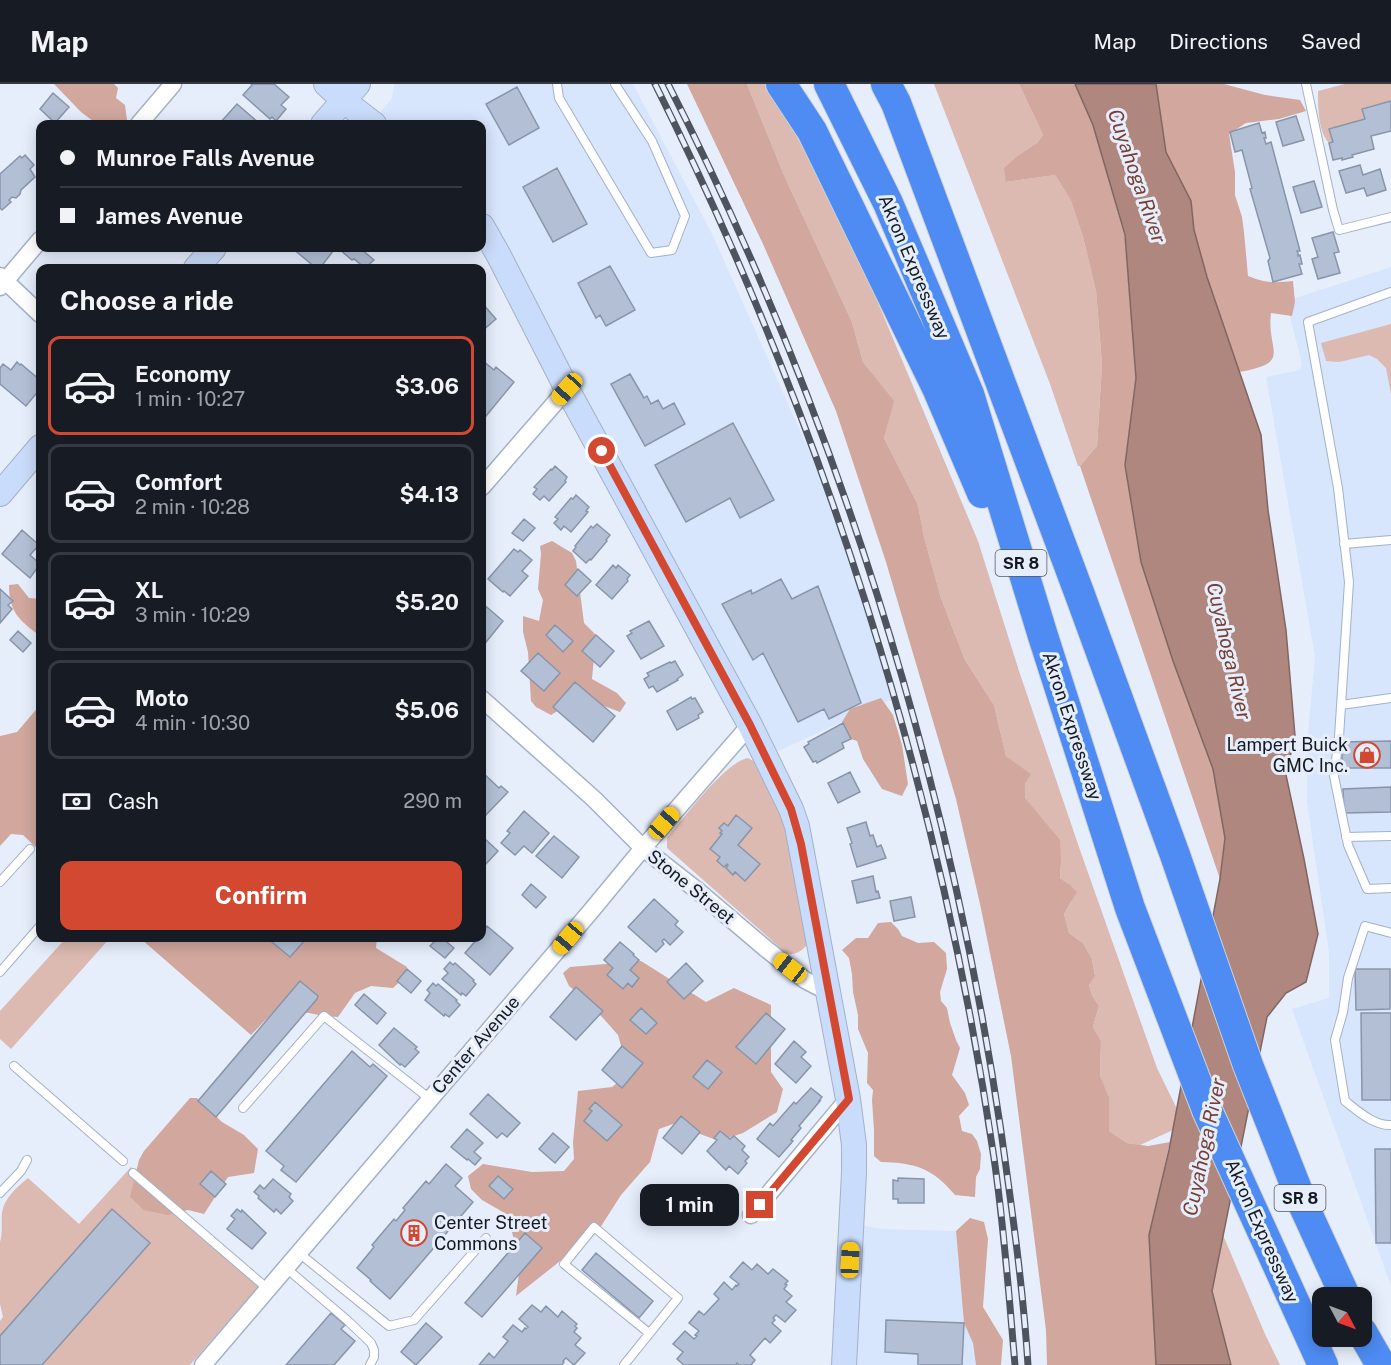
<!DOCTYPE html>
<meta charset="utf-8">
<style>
body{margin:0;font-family:"Public Sans",sans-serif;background:#20242c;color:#f1f3f6;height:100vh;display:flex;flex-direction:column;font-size:22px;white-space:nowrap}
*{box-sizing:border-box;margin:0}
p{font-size:20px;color:#9ea1a6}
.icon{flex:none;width:33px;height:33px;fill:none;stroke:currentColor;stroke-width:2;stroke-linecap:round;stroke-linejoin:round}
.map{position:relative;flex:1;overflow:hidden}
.side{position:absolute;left:36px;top:180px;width:450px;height:678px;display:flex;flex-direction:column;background:#171b24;border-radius:12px;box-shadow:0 3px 15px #0003}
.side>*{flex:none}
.banner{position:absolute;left:36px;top:36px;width:450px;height:132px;border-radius:12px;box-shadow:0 3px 15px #0003;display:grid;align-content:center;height:132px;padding:0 24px;background:#171b24}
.needle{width:39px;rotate:131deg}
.buttons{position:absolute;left:1312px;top:1203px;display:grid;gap:12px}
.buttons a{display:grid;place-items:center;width:60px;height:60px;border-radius:12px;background:#171b24;box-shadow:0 3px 15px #0003;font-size:30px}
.end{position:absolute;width:27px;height:27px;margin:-14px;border:8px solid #d34830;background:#fff;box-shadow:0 0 0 3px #fff}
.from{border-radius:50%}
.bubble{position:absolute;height:42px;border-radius:12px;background:#171b24;box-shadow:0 3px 15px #0003;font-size:20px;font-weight:700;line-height:42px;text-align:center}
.car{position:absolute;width:18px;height:36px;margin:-18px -9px;border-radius:8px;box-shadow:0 0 4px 2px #0007;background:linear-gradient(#f5c518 24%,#345 0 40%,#f5c518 0 76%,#345 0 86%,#f5c518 0)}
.banner b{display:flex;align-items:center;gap:21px;height:57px;font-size:22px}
.banner b+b{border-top:2px solid #363941}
.banner i{width:15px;height:15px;background:#f1f3f6}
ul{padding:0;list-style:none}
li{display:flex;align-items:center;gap:18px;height:99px;margin:0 12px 9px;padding:0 12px;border:3px solid #363941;border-radius:12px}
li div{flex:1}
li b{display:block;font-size:22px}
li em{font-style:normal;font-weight:700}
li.current{border-color:#d34830}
li>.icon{width:54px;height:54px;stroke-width:1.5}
h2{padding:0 24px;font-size:27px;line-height:72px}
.pay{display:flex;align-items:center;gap:15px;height:66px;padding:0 24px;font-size:22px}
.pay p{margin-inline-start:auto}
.button{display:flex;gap:12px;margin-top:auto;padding:12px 24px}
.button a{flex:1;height:69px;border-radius:12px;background:#d34830;color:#fff;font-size:24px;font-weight:700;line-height:69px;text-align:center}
header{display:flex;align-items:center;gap:36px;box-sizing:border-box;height:84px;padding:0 30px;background:#171b24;border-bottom:2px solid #363941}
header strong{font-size:28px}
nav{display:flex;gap:33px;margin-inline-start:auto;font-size:21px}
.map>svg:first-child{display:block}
.built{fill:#d7e5fd}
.green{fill:#dcb9b1}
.forest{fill:#d1a79e}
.water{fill:#af877f;stroke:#806662;stroke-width:1.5}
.building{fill:#b2bfd5;stroke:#8895a9;stroke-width:1.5}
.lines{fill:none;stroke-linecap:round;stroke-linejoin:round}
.lane-casing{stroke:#a4b1c6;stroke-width:10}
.street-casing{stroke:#a4b1c6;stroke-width:19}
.secondary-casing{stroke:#a4b1c6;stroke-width:26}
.highway-casing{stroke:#d0d1d2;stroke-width:32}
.lane{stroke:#fff;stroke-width:8}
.street{stroke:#fff;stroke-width:16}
.secondary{stroke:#cadcfb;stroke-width:24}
.highway{stroke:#4e8cf3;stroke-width:30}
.rail-casing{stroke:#4e545d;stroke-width:7}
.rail{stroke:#e6eefc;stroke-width:4.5;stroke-dasharray:14;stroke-linecap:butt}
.route{stroke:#d34830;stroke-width:8}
.labels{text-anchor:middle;stroke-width:6;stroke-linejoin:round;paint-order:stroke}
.shield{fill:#e6eefc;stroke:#535962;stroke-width:1.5}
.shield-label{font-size:16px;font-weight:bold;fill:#141920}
.street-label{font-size:18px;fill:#141920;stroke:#e6eefc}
.poi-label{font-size:18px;fill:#141920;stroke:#e6eefc;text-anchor:end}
.water-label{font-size:20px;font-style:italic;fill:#784034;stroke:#e6eefc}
</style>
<header>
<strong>Map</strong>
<nav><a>Map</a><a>Directions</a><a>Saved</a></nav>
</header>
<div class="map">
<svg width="1391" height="1281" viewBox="0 0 1391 1281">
<rect width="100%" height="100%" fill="#e6eefc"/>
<path class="built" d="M394 0H633L713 152 837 429 873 538 895 614 765 673 482 142V40H374L372 39 392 14Z
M1391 183V1202L1292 925 1329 914V868L1307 718V661L1315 572 1266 293 1300 286 1302 280 1286 217Z
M861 1141 882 1145 956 1147 964 1239 973 1259 976 1281H852Z"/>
<path class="green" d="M747 0H767L810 76 876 214 978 457 1020 590 1080 766 1157 984 1177 1025 1173 1046 1140 1061 1127 1059 1109 1047V1013L1100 993 1101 957 1093 943 1099 922 1092 911 1089 901 1095 891 1092 875 1083 859 1069 849 1064 830 1072 817 1069 800 1060 794 1061 779 1025 714V700L1030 690 1006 672 994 621 965 576 941 514 924 453 918 421 884 354 893 317 863 278 852 238 783 89Z
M934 0H1019L1043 51 1037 59 1020 70 1006 98 1055 91 1071 117 1083 153 1096 207 1102 280 1097 362 1080 382H1078L1050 300Z
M1345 0H1391V17L1363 24 1365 35 1330 45 1333 58 1329 59C1318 48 1318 22 1318 7Z
M1391 240V310L1386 284 1377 275 1369 271 1339 278 1326 277 1321 259Z
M748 674 755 678 781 727 789 752 808 859C803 867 795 872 786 869L667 764V754C683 735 726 677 748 674Z
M66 854H110L11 965 0 955V927Z
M131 1083 261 1199 190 1281H0V1237L3 1233 0 1220V1158C3 1147 1 1139 2 1129 4 1114 17 1103 28 1094L79 1140Z
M1223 1151 1265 1250 1280 1281H1231L1212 1207Z"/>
<path class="forest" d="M54 0H114L118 4 116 14 125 21 127 36 124 40H97L81 28Z
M687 0H747L783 89 852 238 863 278 894 317 884 354 918 421 924 453 941 514 965 576 994 621 1006 672 1031 690 1025 700V714L1060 756 1061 779 1060 794 1069 800 1077 808 1064 830 1069 849 1083 859 1092 875 1095 892 1089 901 1092 911 1099 922 1093 943 1101 957 1100 992 1109 1013V1047L1127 1059 1148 1062 1170 1058 1149 1151 1156 1281H1047L1046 1246 1011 972 980 820 956 715 886 478 836 327 763 160Z
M1019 0H1075L1093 40 1125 154 1136 294 1125 381 1141 478 1173 577 1213 685 1225 754 1220 795 1080 382 1097 362 1102 280 1096 207 1083 153 1071 117 1055 91 1006 98 1004 84 1020 70 1037 59 1043 51Z
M1156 0H1224L1265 11 1300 16 1306 27 1279 35 1246 39 1229 50 1235 88V111L1242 133 1244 148 1248 192C1265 199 1274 199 1293 197L1295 218 1292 232 1271 229C1266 268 1294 278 1239 288L1207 193 1194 146 1191 117 1166 68Z
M552 457 572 469 576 477 584 539 596 551 592 595 617 609 626 619 620 628 580 613 551 631 536 623 531 617 528 568 523 548V532L539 537 543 516 538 505 541 470 540 462Z
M18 500 29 514 40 515V557V552C19 536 9 528 9 501Z
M881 614 893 631 902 661 908 700 902 712 882 705 863 675 857 657 851 655 842 638 850 625Z
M40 621V767L23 751 11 750 0 762V652L17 648Z
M891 838 898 845 902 852 918 859 934 858 946 869 947 885 940 908 941 917 947 924 950 939 956 956 960 964 952 991 965 1009 969 1021 959 1032 962 1047 972 1050 977 1057 981 1070 980 1085 976 1093 975 1113 955 1111C932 1084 916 1079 881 1078L874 1072V1046L872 1016 873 1006 867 999 868 969 858 945V931L853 908 852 890 849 874 842 866 856 854H868L878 839Z
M140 854H304L309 855 310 854H377L376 864 407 883 405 893 393 904 371 902 355 909 338 933 324 932 278 923 251 951Z
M641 877 706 918 734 904 771 921V988L783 1005 777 1028 743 1049 719 1057 673 1040 659 1045 650 1078 621 1111 598 1147 516 1212 521 1174 516 1165 508 1131 482 1116 471 1105 468 1092 483 1080 532 1088 564 1087 574 1075 573 1058 578 1007 612 1003 629 990 618 951 603 934 579 910 569 902 563 889 570 883Z
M190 1014H197L222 1038 244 1051 258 1065 254 1089 228 1093 204 1130 188 1126 168 1131 144 1126 130 1113 139 1076 144 1067Z
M970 1134 984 1138 988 1155 983 1223 1003 1256 1001 1281H976L973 1259 964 1239 956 1147Z"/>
<path class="water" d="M1075 0H1156L1166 68 1191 117 1194 146 1207 193 1261 351 1268 426 1286 546 1295 652 1286 691 1304 775 1318 850 1306 898 1286 909 1267 933 1212 1207 1231 1281H1156L1149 1151 1169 1066 1220 795 1225 754 1213 685 1173 577 1141 478 1125 381 1136 294 1125 151 1093 41Z"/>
<path class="building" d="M251 0H274L289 13 281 21 286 25 276 37 272 33 270 35 243 11 252 1Z
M517 3 539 44 509 61 486 20Z
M53 9 69 23 55 39 40 25Z
M1391 17V47L1371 52 1374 65 1352 71 1353 73 1342 76V74L1333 76 1329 59 1333 58 1329 45 1365 35 1362 25Z
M237 20 259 39 257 40H219Z
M1296 32 1304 56 1283 62 1276 38Z
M1259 39 1262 49 1265 48 1266 54H1264L1266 60 1271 58 1300 167H1297L1298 169V172L1300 171 1302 180H1299L1302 190 1273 198 1268 177 1270 174 1250 105 1252 104 1242 66 1235 68 1230 48Z
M25 71 34 81 30 85 35 93 21 106 20 110 16 114 12 113 9 116 11 118 2 126 0 124V90L20 72 22 74Z
M1360 81 1363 91 1380 85 1386 106 1367 112 1364 104 1346 109 1339 87Z
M557 84 587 140 553 158 523 103Z
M1314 97 1322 123 1301 129 1293 103Z
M1333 148 1339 168 1334 169 1340 189 1318 195 1312 175 1318 173 1312 154Z
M292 164H331L334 166 320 184H316Z
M340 164H363L361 165 374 176 365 184 354 175 352 176 339 165Z
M610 182 635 226 606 242 600 231 596 234 578 199Z
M482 219 496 235 482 247Z
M482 276 494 286 496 283 514 298 482 337Z
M17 278 20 281 21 280 40 296V305L26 322 0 300V284L3 280 11 286Z
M630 290 644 314 647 312 651 320 658 316 663 325 674 319 685 340 645 362 611 300Z
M733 339 774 416 740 434 730 414 686 438 655 381Z
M555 382 567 393 565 397 566 398 549 417 544 412 540 416 533 410 537 405 534 403 551 385 552 386Z
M576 411 589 423 586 427 588 428 571 448 564 442 561 446 554 439 558 435 555 433 571 414 573 415Z
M524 435 535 444 523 457 512 449Z
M597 440 610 451 606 456 607 457 591 476 590 475 586 479 573 467 576 463 575 462 591 442 593 444Z
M22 446 39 461 30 471 40 480 30 494 2 470Z
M514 465 518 468 520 466 532 476 522 487 528 492 510 512 504 507 503 508 488 495Z
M613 481 616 484 618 481 630 491 627 495 628 497 612 515 596 501Z
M578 485 591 497 577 512 565 501Z
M781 495 792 515 818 502 861 619 829 635 824 625 798 638 763 569 753 576 722 520 751 506 752 510Z
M0 505 13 517 8 521 12 525 0 539Z
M482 519 503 537 483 562 482 561Z
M649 537 664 562 641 575 627 552 632 549 630 547Z
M555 541 573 557 563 568 546 551Z
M18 547 31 559 23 568 10 556Z
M596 551 614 567 600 583 582 567Z
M538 569 560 589 544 607 521 587Z
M675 577 683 591 677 595 678 596 657 608 653 602 649 604 644 595 649 592 647 589 670 578 671 579Z
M575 598 615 632 593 658 553 623Z
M691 613 692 615 695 614 703 628 698 631 699 634 677 646 667 627Z
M843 639 851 655 842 659 844 664 817 679 816 677 813 678 804 663 809 660 808 658Z
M1391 657V684H1342V658Z
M482 688 499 704 501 702 508 708 486 731 484 729 482 731Z
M850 688 860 708 838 719 828 699Z
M1391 703V728L1344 729 1343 705Z
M524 727 549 749 532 769 524 762 515 771 501 759 510 749 507 747Z
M736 731 752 744 738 761 760 780 745 797 735 788 733 791 726 784 728 781 727 780 724 783 717 777 720 773 710 765 722 750 720 749 722 747 719 744 724 739 728 742Z
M866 738 870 752 873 751 877 763 881 761 886 774 857 783 850 760 852 759 847 744Z
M554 752 579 773 562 794 536 772Z
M485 755 498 767 485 781 482 778V759Z
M873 792 876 808 878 807 880 814 857 819 852 797Z
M531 800 546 813 536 824 522 811Z
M911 813 915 833 894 837 890 817Z
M654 815 678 837 675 841 683 848 670 861 664 855 662 857 664 860 656 868 628 843Z
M487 842 513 864 490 891 465 869 478 854H482V849Z
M276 854H307L290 873 272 858Z
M438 854H442L454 864 445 874 430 862Z
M620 858 634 870 633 871 639 876 630 886 639 894 632 903 628 899 623 905 607 891 613 884 604 876Z
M450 878 453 881 455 879 474 896 473 897 476 900 466 912 462 909 461 911 442 895 448 889 444 885Z
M686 879 703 897 684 915 667 898Z
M407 885 421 897 411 909 397 897Z
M1355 885H1390V925L1356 926Z
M300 897 318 912 317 915 216 1033 198 1017Z
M433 899 436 902 438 900 457 916 456 917 460 921 449 933 445 930 444 932 425 916 430 909 427 906Z
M576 903 603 927 576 956 550 933Z
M364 910 386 929 377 940 355 921Z
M641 924 657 939 646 950 630 936Z
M766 929 785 945 756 980 736 963Z
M1361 929H1391V1016H1362Z
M394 944 417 963 415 965 419 968 405 983 401 980 400 981 379 961Z
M794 957 806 968 801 973 811 982 796 999 775 980Z
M622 962 643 979 622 1004 602 986Z
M352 967 370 983 373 980 387 992 296 1098 281 1086 284 1082 266 1067Z
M707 976 722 988 708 1005 693 993Z
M811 1004 822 1013 819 1017H820L799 1042 801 1044 791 1056 793 1057 779 1073 757 1055 770 1039 773 1042 794 1018 796 1020Z
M488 1010 520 1039 507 1053 502 1049 497 1054 470 1030Z
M595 1018 622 1041 607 1057 584 1037 592 1027 589 1025Z
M681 1032 700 1048 682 1070 663 1054Z
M467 1045 483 1059 474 1068 481 1074 475 1081 468 1075 467 1076 451 1063Z
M720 1047 730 1055 734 1052 745 1062 742 1066 749 1073 745 1077 747 1079 738 1090 729 1082 726 1086 707 1067 717 1056 714 1054Z
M553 1049 569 1063 555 1079 539 1065Z
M1375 1065H1391V1159H1376Z
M446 1080 462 1094 455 1102 473 1118 390 1215 370 1197 371 1196 357 1184 374 1163 372 1161 394 1135 396 1137 405 1126 403 1124 426 1097 429 1100Z
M211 1087 226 1100 215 1113 200 1100Z
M498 1092 513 1105 504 1115 489 1102Z
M898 1094 924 1095V1119H898V1115H893V1096L898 1097Z
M273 1095 291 1110 289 1113 293 1117 281 1130 276 1125 274 1128 258 1114 259 1112 254 1108 260 1101 264 1105Z
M112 1125 150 1159 42 1281H0V1252Z
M237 1125 241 1128 242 1126 266 1149 252 1165 227 1145 235 1135 231 1132Z
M525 1149 542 1164 482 1233 465 1219Z
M596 1169 653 1217 639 1234 582 1186Z
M743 1178 752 1186 757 1180 768 1190 773 1185 788 1197 785 1200 787 1201 784 1205 792 1212 786 1218 796 1226 785 1238 776 1231 773 1234 775 1236 772 1239 781 1247 770 1259 765 1254 750 1271 755 1276 751 1281H739L737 1279 736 1281H684L677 1275 683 1268 673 1260 685 1247 694 1255 697 1252 695 1251 699 1247 689 1239 699 1227 704 1231 719 1215 714 1210 724 1198 732 1206 736 1201 737 1202 739 1200 730 1193Z
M532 1221 541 1228 546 1222 558 1233 562 1227 577 1240 575 1242 577 1244 574 1248 581 1254 575 1261 585 1269 574 1281 566 1274 563 1277 564 1278 562 1281H479L489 1269 494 1274 508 1257 503 1253 513 1241 522 1248 525 1244 526 1245 528 1243 519 1235Z
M331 1229 345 1241 341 1245 355 1257 334 1281H286Z
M886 1236 964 1239 962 1281H918V1270L885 1268Z
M426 1239 442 1253 416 1281 401 1268Z"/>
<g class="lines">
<g class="lane-casing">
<path id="lane" d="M557 0 559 14 651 169 672 166 685 132 652 57 615 0
M1306 0 1333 126 1339 146 1391 133
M1391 208 1308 238 1338 404 1349 498 1339 653 1334 692 1348 761 1367 805 1391 804
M1344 460 1391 456
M1341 621 1391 614
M1346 753 1391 752
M0 798 30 765
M1391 849 1365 842 1348 894 1343 928 1335 956 1345 1017C1358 1027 1374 1042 1391 1041
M0 888 40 842
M14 982 123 1077
M243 1024 324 932 430 1015
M133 1089 268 1205
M0 1109 21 1087 27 1076
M299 1169 389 1242 414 1236 486 1154
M286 1184 347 1236 371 1259 374 1266V1273L370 1281
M624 1281 678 1214 594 1143 564 1180 649 1249V1250"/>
</g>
<g class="street-casing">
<path id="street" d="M139 40 173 0
M0 192 40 230
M0 203 40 156
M482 403 567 305
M482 615 594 715 643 764 698 807 765 864 805 896 828 908
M751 1131 848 1015
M203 1281 591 827 643 764 750 641"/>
</g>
<g class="secondary-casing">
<path id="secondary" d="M326 0 344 17 374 40
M323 40 358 0
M482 142 499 172 567 305 750 641 791 725 797 742 848 1015 854 1061V1089L844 1281
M196 184 214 164
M0 410 40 363"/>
</g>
<g class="highway-casing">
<path id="highway" d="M781 0 812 47 938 306 982 409
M829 0 888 119 969 310 1043 552 1130 824 1207 1026 1323 1281
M886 0 896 19 1080 511 1175 771 1248 981 1302 1118 1346 1214
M1362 1248 1381 1281"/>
</g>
<use href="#lane" class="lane"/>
<use href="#street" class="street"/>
<use href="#secondary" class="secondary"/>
<use href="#highway" class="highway"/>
<g class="rail-casing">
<path id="rail" d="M655 0C824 338 939 700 994 1074 1004 1142 1009 1212 1015 1281
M668 0C835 327 947 684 1001 1047 1012 1125 1023 1203 1028 1281"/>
</g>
<use href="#rail" class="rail"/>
</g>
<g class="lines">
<path class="route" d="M602 367 750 641 791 725 801 760 849 1015 760 1121"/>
</g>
<defs>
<g id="shop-ring" transform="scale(1.35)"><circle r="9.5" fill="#e6eefc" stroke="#d34830" stroke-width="1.5"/><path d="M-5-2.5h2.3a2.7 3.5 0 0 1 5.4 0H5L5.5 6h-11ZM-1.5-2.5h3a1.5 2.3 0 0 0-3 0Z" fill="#d34830"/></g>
<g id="building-ring" transform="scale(1.35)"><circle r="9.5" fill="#e6eefc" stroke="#d34830" stroke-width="1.5"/><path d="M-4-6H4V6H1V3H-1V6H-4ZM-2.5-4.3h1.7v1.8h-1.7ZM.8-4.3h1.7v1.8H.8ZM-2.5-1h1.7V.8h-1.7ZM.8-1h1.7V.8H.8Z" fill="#d34830"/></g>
</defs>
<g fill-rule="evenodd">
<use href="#shop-ring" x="1367" y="671"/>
<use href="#building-ring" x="414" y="1149"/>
</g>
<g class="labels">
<g class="shield">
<rect x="995.5" y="466" width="51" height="26" rx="4.5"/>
<rect x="1274.5" y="1101" width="51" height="26" rx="4.5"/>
</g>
<g class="shield-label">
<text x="1021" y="485">SR 8</text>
<text x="1300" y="1120">SR 8</text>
</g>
<g class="street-label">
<text transform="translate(914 183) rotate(67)" y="6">Akron Expressway</text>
<text transform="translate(1072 642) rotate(72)" y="6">Akron Expressway</text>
<text transform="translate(691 803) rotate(39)" y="6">Stone Street</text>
<text transform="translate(476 961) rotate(-49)" y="6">Center Avenue</text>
<text transform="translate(1262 1147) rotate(66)" y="6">Akron Expressway</text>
</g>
<g class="poi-label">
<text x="1348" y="667">Lampert Buick<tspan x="1348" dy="21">GMC Inc.</tspan></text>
<text x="434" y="1145" text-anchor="start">Center Street<tspan x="434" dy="21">Commons</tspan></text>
</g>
<g class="water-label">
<text transform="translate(1137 92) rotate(71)" y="7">Cuyahoga River</text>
<text transform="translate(1229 567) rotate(77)" y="7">Cuyahoga River</text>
<text transform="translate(1204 1063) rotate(-78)" y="7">Cuyahoga River</text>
</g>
</g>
</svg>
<div class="buttons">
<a><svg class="needle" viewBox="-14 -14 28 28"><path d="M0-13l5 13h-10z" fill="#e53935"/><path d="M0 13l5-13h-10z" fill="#9ea1a6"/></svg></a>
</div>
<i class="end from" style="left:602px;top:367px"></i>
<i class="end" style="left:760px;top:1121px"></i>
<div class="bubble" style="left:640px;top:1100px;width:99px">1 min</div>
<i class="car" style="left:567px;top:305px;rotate:222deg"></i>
<i class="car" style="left:664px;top:739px;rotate:41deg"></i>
<i class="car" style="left:568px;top:854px;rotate:220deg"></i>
<i class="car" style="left:790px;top:884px;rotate:308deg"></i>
<i class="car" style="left:850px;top:1176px;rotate:3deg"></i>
<div class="banner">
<b><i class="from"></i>Munroe Falls Avenue</b>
<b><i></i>James Avenue</b>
</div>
<section class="side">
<h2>Choose a ride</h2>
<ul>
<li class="current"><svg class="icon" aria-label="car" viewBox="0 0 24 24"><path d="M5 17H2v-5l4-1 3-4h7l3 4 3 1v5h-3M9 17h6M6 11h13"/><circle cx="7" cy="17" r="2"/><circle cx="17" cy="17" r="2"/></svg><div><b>Economy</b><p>1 min · 10:27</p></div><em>$3.06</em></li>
<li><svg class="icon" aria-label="car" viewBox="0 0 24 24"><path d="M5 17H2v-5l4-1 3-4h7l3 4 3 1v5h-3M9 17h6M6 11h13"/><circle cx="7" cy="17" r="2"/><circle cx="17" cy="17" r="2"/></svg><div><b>Comfort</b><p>2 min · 10:28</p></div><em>$4.13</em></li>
<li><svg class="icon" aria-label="car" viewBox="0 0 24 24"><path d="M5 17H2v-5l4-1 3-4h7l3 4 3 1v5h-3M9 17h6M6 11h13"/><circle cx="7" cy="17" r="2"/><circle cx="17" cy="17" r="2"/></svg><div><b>XL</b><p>3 min · 10:29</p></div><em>$5.20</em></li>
<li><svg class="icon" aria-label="car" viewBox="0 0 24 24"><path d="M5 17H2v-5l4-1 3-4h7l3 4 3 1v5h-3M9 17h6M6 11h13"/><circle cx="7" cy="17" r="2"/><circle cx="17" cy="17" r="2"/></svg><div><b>Moto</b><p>4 min · 10:30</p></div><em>$5.06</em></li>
</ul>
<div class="pay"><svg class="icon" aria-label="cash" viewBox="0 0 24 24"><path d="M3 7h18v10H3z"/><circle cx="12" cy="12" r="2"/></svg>Cash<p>290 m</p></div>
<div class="button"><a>Confirm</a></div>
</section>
</div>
